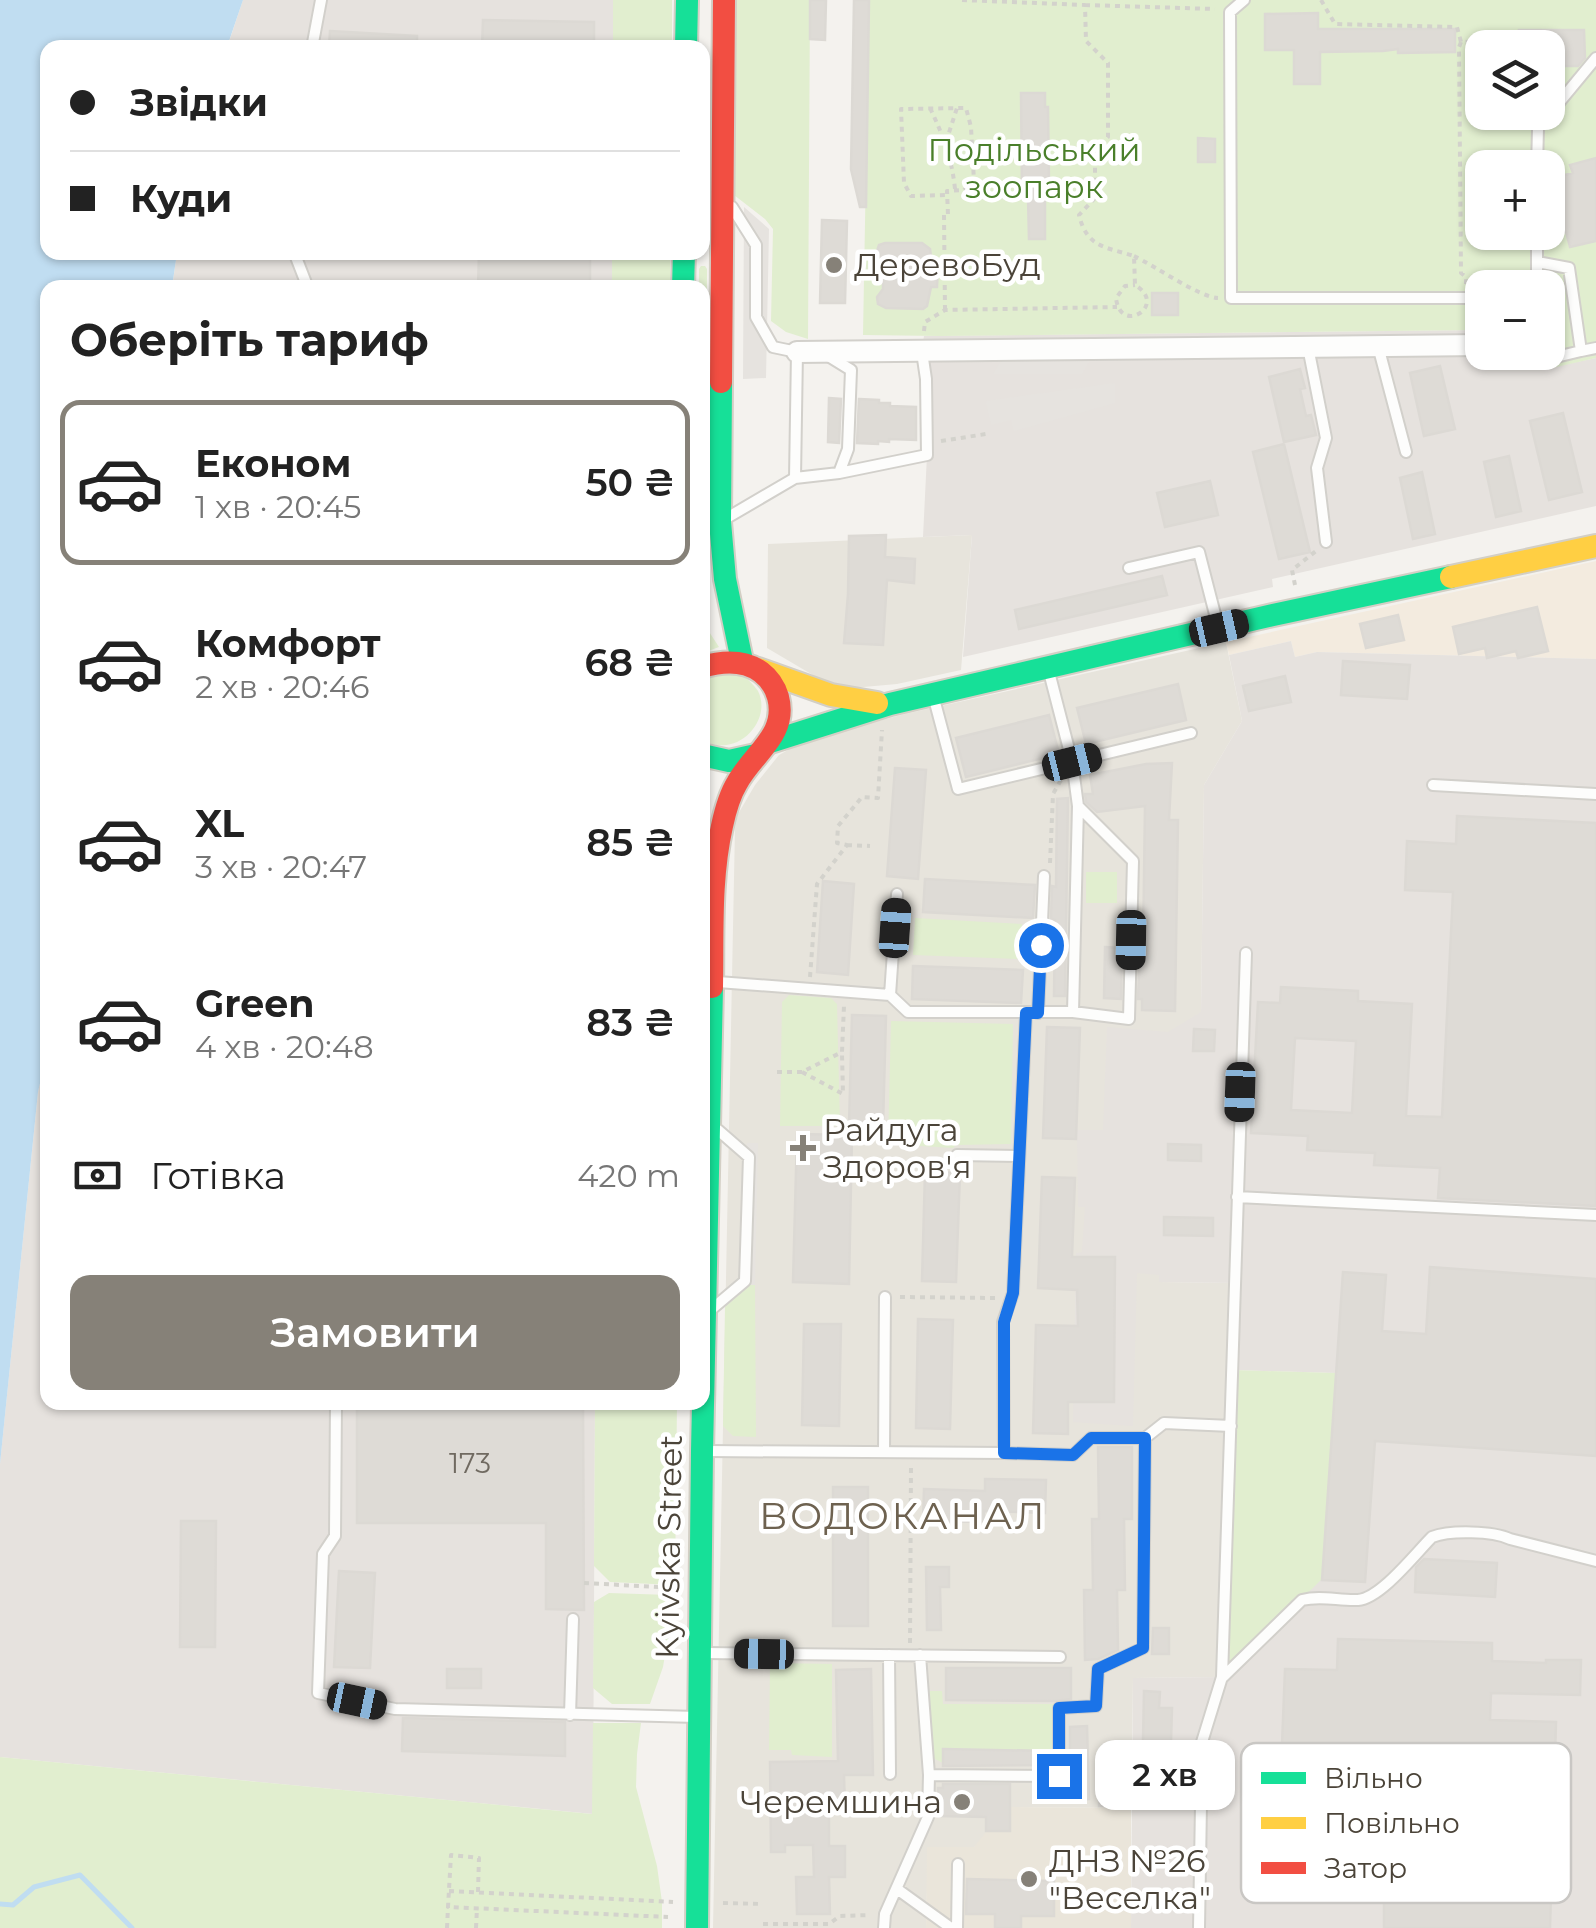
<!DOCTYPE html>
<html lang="uk">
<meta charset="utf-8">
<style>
body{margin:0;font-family:Montserrat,sans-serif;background:#f2f2f2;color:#222;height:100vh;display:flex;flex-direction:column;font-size:38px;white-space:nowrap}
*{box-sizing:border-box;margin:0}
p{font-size:32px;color:#767676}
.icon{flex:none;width:55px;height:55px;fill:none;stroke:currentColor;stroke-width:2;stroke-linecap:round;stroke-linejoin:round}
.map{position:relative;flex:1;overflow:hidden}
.panel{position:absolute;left:40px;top:280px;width:670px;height:1130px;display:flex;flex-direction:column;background:#fff;border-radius:20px;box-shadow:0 2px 8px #0004}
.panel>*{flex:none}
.guide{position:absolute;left:40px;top:40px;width:670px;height:220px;border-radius:20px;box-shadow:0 2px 8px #0004;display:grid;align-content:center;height:220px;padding:0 30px;background:#fff}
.buttons{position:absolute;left:1465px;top:30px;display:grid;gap:20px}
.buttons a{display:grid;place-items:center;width:100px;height:100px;border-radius:20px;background:#fff;box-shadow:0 2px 8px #0004;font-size:50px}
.end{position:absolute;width:45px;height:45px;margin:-22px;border:12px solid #1a73e8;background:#fff;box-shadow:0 0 0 5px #fff}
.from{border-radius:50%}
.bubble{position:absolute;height:70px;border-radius:20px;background:#fff;box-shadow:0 2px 8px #0004;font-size:32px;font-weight:600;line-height:70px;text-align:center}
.car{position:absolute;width:30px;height:60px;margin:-30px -15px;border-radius:12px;box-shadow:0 0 8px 2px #0007;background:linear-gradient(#222 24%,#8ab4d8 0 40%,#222 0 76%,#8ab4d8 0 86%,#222 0)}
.guide b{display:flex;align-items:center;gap:35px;height:95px;font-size:38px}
.guide b+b{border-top:2px solid #e0e0e0}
.guide i{width:25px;height:25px;background:#222}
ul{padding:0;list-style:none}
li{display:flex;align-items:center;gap:30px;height:165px;margin:0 20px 15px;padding:0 10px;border:5px solid transparent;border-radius:20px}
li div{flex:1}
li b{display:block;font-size:38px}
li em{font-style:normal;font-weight:600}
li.on{border-color:#868178}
li>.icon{width:90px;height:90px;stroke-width:1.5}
h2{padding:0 30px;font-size:45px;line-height:120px}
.pay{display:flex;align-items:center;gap:25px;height:110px;padding:0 30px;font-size:38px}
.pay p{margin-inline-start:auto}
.cta{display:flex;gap:20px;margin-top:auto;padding:20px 30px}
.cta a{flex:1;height:115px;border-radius:20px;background:#868178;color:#fff;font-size:40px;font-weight:600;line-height:115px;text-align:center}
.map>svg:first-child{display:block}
.residential{fill:#e7e4dc}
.commercial{fill:#f3ebdf}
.industrial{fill:#e6e2de}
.education{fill:#eae5da}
.green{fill:#e1eecf;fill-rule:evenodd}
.parking{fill:#e6e3df}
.water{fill:#c0ddf1}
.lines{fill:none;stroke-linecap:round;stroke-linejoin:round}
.stream{stroke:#c0ddf1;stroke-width:5}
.building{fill:#dedbd6;stroke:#dcd9d4;stroke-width:2.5;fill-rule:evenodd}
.lane-casing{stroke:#d2d0cb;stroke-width:14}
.street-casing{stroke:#d2d0cb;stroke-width:24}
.fast-casing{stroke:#d3cfc5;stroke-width:26}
.slow-casing{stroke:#d3cfc5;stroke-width:26}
.jam-casing{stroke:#d3cfc5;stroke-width:26}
.path{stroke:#d3d2cc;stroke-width:4;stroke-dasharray:5 5;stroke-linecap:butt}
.lane{stroke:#fdfdfc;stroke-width:10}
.street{stroke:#fdfdfc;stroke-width:20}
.fast{stroke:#16e098;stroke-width:22}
.slow{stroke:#ffcf43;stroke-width:22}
.jam{stroke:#f24e42;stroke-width:22}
.route{stroke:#1a73e8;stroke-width:12}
.poi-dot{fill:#868178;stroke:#fff;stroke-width:4}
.labels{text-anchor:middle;stroke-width:9;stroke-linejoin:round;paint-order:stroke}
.number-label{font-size:28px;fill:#706a61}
.park-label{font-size:32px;fill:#4a7f2a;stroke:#fff}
.poi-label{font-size:32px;fill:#4b4439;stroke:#fff;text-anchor:start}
.street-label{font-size:32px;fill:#4b4439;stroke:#fff}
.quarter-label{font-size:38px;letter-spacing:2.5px;fill:#6e6250;stroke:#fff}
.key{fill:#fff;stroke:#c9c7c4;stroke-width:2.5}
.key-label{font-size:28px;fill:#4b4439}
</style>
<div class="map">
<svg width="1596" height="1928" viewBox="0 0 1596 1928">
<rect width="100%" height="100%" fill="#f4f2ee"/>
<path class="residential" d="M972 535 961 670 897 684 852 688 823 681 767 648 768 544Z
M1226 642 1242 721 1204 785 1201 1012 1160 1282 1236 1283 1222 1677 1133 1678 1131 1808 1012 1807 1011 1832 974 1847H928L926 1928H713L735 828 738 814 755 785 779 755 804 741 905 714Z"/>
<path class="commercial" d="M1596 561V659L1317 652 1295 657 1291 641 1229 655 1226 642Z"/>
<path class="industrial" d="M243 0H613V47L227 48Z
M177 253H612V287L172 288Z
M1548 306H1554L1552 367 1596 358V506L1272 579 1273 587 963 657 972 535 923 537 927 455 922 350 924 336 1482 330V352H1548Z
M1291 641 1295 657 1317 652 1596 659V1928H1131L1133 1678 1222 1677 1336 1373 1233 1370 1235 1283 1159 1282V1275L1137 1273 1133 1426 1073 1422 1076 1253 1082 1252 1085 1207H1078L1077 1130H1103L1107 1027 1168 1032 1201 1012 1204 785 1242 721 1229 655Z
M47 1048 48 1402 595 1403 593 1814 0 1757V1464L38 1092Z"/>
<path class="education" d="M1011 1807 1131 1808V1928H926L927 1847H974L986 1832H1010Z"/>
<path class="green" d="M613 0H672V47L613 48Z
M736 0H810L808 339 786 332 771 321 773 229 765 219 734 195Z
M869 0H1596V358L1552 368 1554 306H1548V288H1482V330L940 336 863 335ZM1482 48H1548V112H1482ZM1482 168H1548V232H1482Z
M612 253H670V287L612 288Z
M701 266H705L707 269 706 627 719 647 703 653 702 288 699 287V269Z
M703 673H742C747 679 754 685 758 691 771 717 745 749 718 745 712 745 708 742 703 740Z
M1086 872H1117V903H1086Z
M915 918 1022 924 1021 959 913 955Z
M789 995 831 998 837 1004 840 1126H780L782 1002Z
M891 1021 1013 1024 1011 1144 956 1145 953 1148 888 1144Z
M750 1285H755L756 1437 733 1436 723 1426 725 1307Z
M1233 1370 1336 1373 1322 1579 1222 1677Z
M595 1403H677L675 1585 610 1582 594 1566Z
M609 1593 670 1595 674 1600 663 1667 650 1704H612L593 1688 594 1602Z
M770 1663 832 1664V1757L792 1755 791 1750H769Z
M927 1691H942L943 1704H1055V1751L944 1749 943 1763 933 1758Z
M593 1723H641L637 1754 636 1787 657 1866 662 1902V1928H0V1757L592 1814Z"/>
<path class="parking" d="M744 207 769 229 766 378 743 379Z
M1002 359 1090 360 1082 374H993Z
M1115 383V403L1014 431 1011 420 991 425 986 401Z
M747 1143H758L755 1285H743Z"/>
<path class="water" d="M0 0H243L227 47 48 48V252L177 253 172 287 48 288V1048L38 1092 0 1464Z"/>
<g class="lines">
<path class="stream" d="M0 1904 13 1905 34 1887 80 1875 132 1928"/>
</g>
<path class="building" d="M810 0H826L825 40 810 39Z
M854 0H869L866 207H860L851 169Z
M1318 13V29H1455V52L1398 53V49L1383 51 1320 52V84H1294V50H1265V14Z
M483 20 594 22V48H482Z
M1519 30H1584L1585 58 1578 66H1548V48H1520Z
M330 31 417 36V48H329Z
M1021 93H1045V107H1048L1049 183H1046L1045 197V239H1029L1028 197H1022Z
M1198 138 1215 139V162H1198Z
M1596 158V241L1570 247 1566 232 1561 233 1552 195 1557 194 1553 178 1573 173 1570 165Z
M822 220 847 221 845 303H820Z
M885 243H922L930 249 932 265H938L937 287H931L927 306 923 309 886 308 878 304 877 297 883 289V262L877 251 879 245Z
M479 252H590V288H478Z
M1152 293H1178V315H1152Z
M1440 366 1455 429 1424 436 1410 373Z
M1300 369 1305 388 1300 389 1306 416 1311 415 1316 435 1284 442 1269 377Z
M829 398 841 399 839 443 828 442Z
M859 399 879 400V403H890V406L916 407V440L889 439V442L878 441V444L857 443Z
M1563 413 1582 492 1549 500 1530 421Z
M1284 444 1310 552 1279 559 1253 452Z
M1509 456 1521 511 1496 517 1484 462Z
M1422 472 1435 534 1413 539 1400 478Z
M1210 481 1218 515 1165 527 1157 493Z
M886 535 885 557 915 559 914 583 887 580 883 645 844 643 848 594 849 536Z
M1162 576 1167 595 1019 629 1015 610Z
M1537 607 1548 651 1518 658 1516 651 1487 658 1485 648 1459 654 1453 627Z
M1398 615 1404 640 1366 648 1360 624Z
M1343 661 1410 665 1407 699 1341 695Z
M1285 676 1291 702 1249 711 1243 686Z
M1178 684 1186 720 1086 744 1077 708Z
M1049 715 1059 754 966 777 956 738Z
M1172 763 1169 820H1178L1175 1011 1142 1010V999H1138L1140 948H1143L1145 806 1097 812 1086 802 1085 794H1093L1090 775 1146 764Z
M895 768 926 770 918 879 887 876Z
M1068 798 1065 996H1054L1055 920 1051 919 1052 886 1056 887 1057 799Z
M1457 816 1596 823V1206L1438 1198 1440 1168 1374 1165 1375 1153 1307 1150 1308 1136 1251 1133 1258 1002 1280 1003 1281 987 1358 991V1001L1412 1004 1406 1116 1442 1117 1453 892 1405 890 1407 841 1456 844ZM1295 1038 1356 1041 1352 1113 1291 1110Z
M925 879 1035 885 1033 918 923 912Z
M823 881 854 884 848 975 817 972Z
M1105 947 1122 948 1121 999 1104 998Z
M913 966 1023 970 1021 1003 912 999Z
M852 1015 886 1016 883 1126H849Z
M1047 1027 1080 1028 1076 1139 1043 1138Z
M1194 1029 1215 1030 1214 1051H1193Z
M797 1134 852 1135 849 1284 793 1282Z
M1168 1144 1201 1145V1161L1168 1160Z
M925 1172 960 1173 956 1282 922 1281Z
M1042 1177 1075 1178 1072 1257H1115L1114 1402H1068V1434L1033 1433 1036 1325 1078 1326 1077 1290 1038 1288Z
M1164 1217 1213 1218V1236L1164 1235Z
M1430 1267 1596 1279V1456L1375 1441 1365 1582 1322 1580 1343 1272 1386 1275 1382 1331 1426 1334Z
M918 1319 953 1320 950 1429 916 1428Z
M804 1324H841L839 1426 802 1425Z
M357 1402H583L584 1610 546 1609V1523H357Z
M1098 1447H1132V1519H1124L1125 1590H1117L1118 1650 1098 1659 1085 1660 1084 1590H1093L1092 1519H1099Z
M985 1479 1046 1480 1045 1513 984 1511V1522L923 1521 924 1489 985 1491Z
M833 1487H868V1626H833Z
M181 1521H216L215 1647H180Z
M1424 1559 1497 1563 1495 1597 1415 1592 1416 1567Z
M926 1567H949V1587H940L941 1630H927Z
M339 1571 375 1573 370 1668 334 1667Z
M1153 1628H1169V1654H1152Z
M1338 1639 1492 1643V1661L1546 1663V1660H1581L1580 1695 1491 1693 1490 1720 1556 1722 1550 1928H1384V1897L1331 1895V1876L1287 1874 1291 1745H1282L1285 1669 1337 1670Z
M946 1668H1071V1699L1055 1701 946 1700Z
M447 1669H481V1688H447Z
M871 1669 873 1775H844L845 1809 829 1810V1846H845V1877H829L830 1914H797L796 1877H814L813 1845H785V1852H771L770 1762 838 1761 836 1670Z
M1144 1691 1160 1692 1159 1708H1172L1171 1742 1143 1741Z
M403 1718 565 1722V1756L402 1751Z
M1087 1726 1089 1799 1072 1800 1071 1766 1068 1765V1751H1070V1727Z
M943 1749 1050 1751V1765L943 1766Z
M943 1784H1010V1831H986V1817L938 1816V1788H943Z
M1127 1791V1806H1099V1792Z
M967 1879 1054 1881V1916H1021V1928H995V1914H966Z"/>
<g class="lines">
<g class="lane-casing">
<path id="lane" d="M1244 0 1230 12 1231 298H1482
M312 48 321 0
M1537 168 1538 128 1596 58
M294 252 308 288
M1537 262 1569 268 1581 351 1596 348
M1534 288 1537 278V232
M1378 346 1406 452
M1308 347 1326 438 1317 468 1326 542
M1524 352V360L1552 358 1581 351
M839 473 927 455 926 379 922 352
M795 478 839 473 848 449 851 370 830 357
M725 519 795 478 797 352 773 347 756 317V245L732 207
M1129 568 1199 552 1217 622
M1048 668 1072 761 1078 806 1073 1012
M933 695 958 789 1191 733
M1433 785 1596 794
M718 982 890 995 897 894
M890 995 908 1012H1073L1129 1019 1133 861 1078 806
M1038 1013 1044 876
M957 1155 1019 1156
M1237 1197 1596 1215
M713 1308 745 1281 749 1157 718 1130
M336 1402 335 1536 323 1554 318 1693 395 1709 697 1717
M708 1451 1004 1453 1073 1455 1091 1438H1145
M884 1452 885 1297
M1004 1453 1003 1322 1013 1293 1026 1013
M706 1653 1060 1657
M889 1655 890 1774
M1223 1677 1302 1600C1321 1595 1339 1601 1358 1600 1381 1598 1415 1554 1432 1537 1450 1530 1493 1531 1510 1539L1596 1561
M570 1715 573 1619
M929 1775 1059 1776V1708L1096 1706 1098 1669 1143 1648 1145 1438 1164 1423 1231 1426
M897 1889 951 1928
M884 1928 885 1914 928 1817 929 1775 920 1655
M957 1928 958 1864
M1199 1928 1202 1742 1222 1677 1246 953"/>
</g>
<g class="street-casing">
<path id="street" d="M797 352 1482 345"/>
</g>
<g class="fast-casing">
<path id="fast" d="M686 48 687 0
M683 288 684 252
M721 382 720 522 725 579 742 661
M770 742 890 704 1273 615 1451 577
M702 755 729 761 756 755
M697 1928 702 1451 712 987"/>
</g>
<g class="slow-casing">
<path id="slow" d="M1451 577 1596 546
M758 669 831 695 877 703"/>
</g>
<g class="jam-casing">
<path id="jam" d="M721 382 724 0
M702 667C722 661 743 659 761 672 769 678 775 687 778 697 788 735 753 753 737 783 729 796 725 812 722 826 710 879 713 933 712 987"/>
</g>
<path class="path" d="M962 0 1085 5 1086 41 1108 63V137L1095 151V198L1079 215C1087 248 1106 247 1134 256L1135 285C1169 305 1120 336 1116 298L1125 286 1135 285
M1321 0 1335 24 1457 27 1461 42 1510 41
M1085 5 1215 9
M1461 42 1459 47 1461 273 1466 277V284
M930 108C943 135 952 159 955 189
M946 142 957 108
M1134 256C1155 266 1199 297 1218 298
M945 310 944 215H948L947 191 964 190 974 181 971 127 966 108 901 109 904 183 911 196 947 195
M924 331 925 322 945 310 1117 307
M941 441 986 434
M1295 585 1292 570 1316 551
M847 845 870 846
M1050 863 1053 794 1061 780
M810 977 817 884 847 845 837 843 838 826 862 797 878 798 882 730
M777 1072H802L842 1052 844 1006
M802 1072 843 1094 842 1054
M900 1297 996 1298
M584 1583 677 1588
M910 1643 911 1467
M449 1891 673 1902
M478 1892 479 1858 451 1855 448 1907 668 1917
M723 1903 763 1904
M763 1924H829L840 1916 870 1915
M447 1928 448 1907
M476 1928 477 1908"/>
<use href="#lane" class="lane"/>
<use href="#street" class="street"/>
<use href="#fast" class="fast"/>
<use href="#slow" class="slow"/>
<use href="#jam" class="jam"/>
</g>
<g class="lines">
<path class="route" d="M1041 945 1038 1013H1026L1013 1293 1004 1322V1453L1073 1455 1091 1438H1145L1143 1648 1098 1669 1096 1706 1059 1708V1776"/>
</g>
<g class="poi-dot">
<circle cx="834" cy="265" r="10"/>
<path d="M798 1133h10v10h10v10h-10v10h-10v-10h-10v-10h10z"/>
<circle cx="962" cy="1802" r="10"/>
<circle cx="1029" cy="1879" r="10"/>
</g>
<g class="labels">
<g class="number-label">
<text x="470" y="1473">173</text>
</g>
<g class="park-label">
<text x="1034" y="161">Подільський<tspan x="1034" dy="37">зоопарк</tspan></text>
</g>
<g class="poi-label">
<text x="854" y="276">ДеревоБуд</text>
<text x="823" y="1141">Райдуга<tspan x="823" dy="37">Здоров'я</tspan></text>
<text x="942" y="1813" text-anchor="end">Черемшина</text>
<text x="1049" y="1872">ДНЗ №26<tspan x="1049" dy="37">"Веселка"</tspan></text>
</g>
<g class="street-label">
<text transform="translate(669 1547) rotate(-89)" y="11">Kyivska Street</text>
</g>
<g class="quarter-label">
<text x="903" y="1529">ВОДОКАНАЛ</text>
</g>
</g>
<rect x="1241" y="1743" width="330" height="160" rx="15" class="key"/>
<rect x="1261" y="1772" width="45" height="12" fill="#16e098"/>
<rect x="1261" y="1817" width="45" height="12" fill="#ffcf43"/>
<rect x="1261" y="1862" width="45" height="12" fill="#f24e42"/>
<g class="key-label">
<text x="1324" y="1788">Вільно</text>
<text x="1324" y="1833">Повільно</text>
<text x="1324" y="1878">Затор</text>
</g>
</svg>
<div class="buttons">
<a><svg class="icon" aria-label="layers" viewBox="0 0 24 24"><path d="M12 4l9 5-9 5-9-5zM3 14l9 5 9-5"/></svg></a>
<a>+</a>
<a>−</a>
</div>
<i class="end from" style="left:1041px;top:945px"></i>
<i class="end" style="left:1059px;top:1776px"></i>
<div class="bubble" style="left:1095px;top:1740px;width:140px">2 хв</div>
<i class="car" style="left:1219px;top:628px;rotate:77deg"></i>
<i class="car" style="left:1072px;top:762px;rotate:76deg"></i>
<i class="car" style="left:895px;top:928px;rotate:4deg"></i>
<i class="car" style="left:1131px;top:940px;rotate:181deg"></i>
<i class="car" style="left:1240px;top:1092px;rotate:182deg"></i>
<i class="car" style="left:764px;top:1654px;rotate:271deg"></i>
<i class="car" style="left:357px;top:1701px;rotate:102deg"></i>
<div class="guide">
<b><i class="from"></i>Звідки</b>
<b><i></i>Куди</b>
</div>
<section class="panel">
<h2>Оберіть тариф</h2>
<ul>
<li class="on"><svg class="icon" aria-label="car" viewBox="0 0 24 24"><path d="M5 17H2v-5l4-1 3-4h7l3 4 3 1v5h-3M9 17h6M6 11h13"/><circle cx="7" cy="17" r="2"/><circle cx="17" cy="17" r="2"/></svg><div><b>Економ</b><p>1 хв · 20:45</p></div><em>50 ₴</em></li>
<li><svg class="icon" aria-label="car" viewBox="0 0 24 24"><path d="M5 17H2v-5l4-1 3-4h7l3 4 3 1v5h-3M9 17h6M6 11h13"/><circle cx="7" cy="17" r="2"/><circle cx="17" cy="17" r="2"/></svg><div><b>Комфорт</b><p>2 хв · 20:46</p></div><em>68 ₴</em></li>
<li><svg class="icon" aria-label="car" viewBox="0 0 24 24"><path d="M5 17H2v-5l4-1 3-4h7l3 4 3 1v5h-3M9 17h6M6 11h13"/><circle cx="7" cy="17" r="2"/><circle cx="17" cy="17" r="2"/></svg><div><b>XL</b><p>3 хв · 20:47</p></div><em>85 ₴</em></li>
<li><svg class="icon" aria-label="car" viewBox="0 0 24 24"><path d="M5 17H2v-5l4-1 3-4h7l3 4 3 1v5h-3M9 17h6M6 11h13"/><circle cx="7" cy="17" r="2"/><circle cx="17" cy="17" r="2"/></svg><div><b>Green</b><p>4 хв · 20:48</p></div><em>83 ₴</em></li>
</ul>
<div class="pay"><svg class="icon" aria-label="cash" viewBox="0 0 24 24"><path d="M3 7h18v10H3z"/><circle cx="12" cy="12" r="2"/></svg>Готівка<p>420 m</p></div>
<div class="cta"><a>Замовити</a></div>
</section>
</div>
